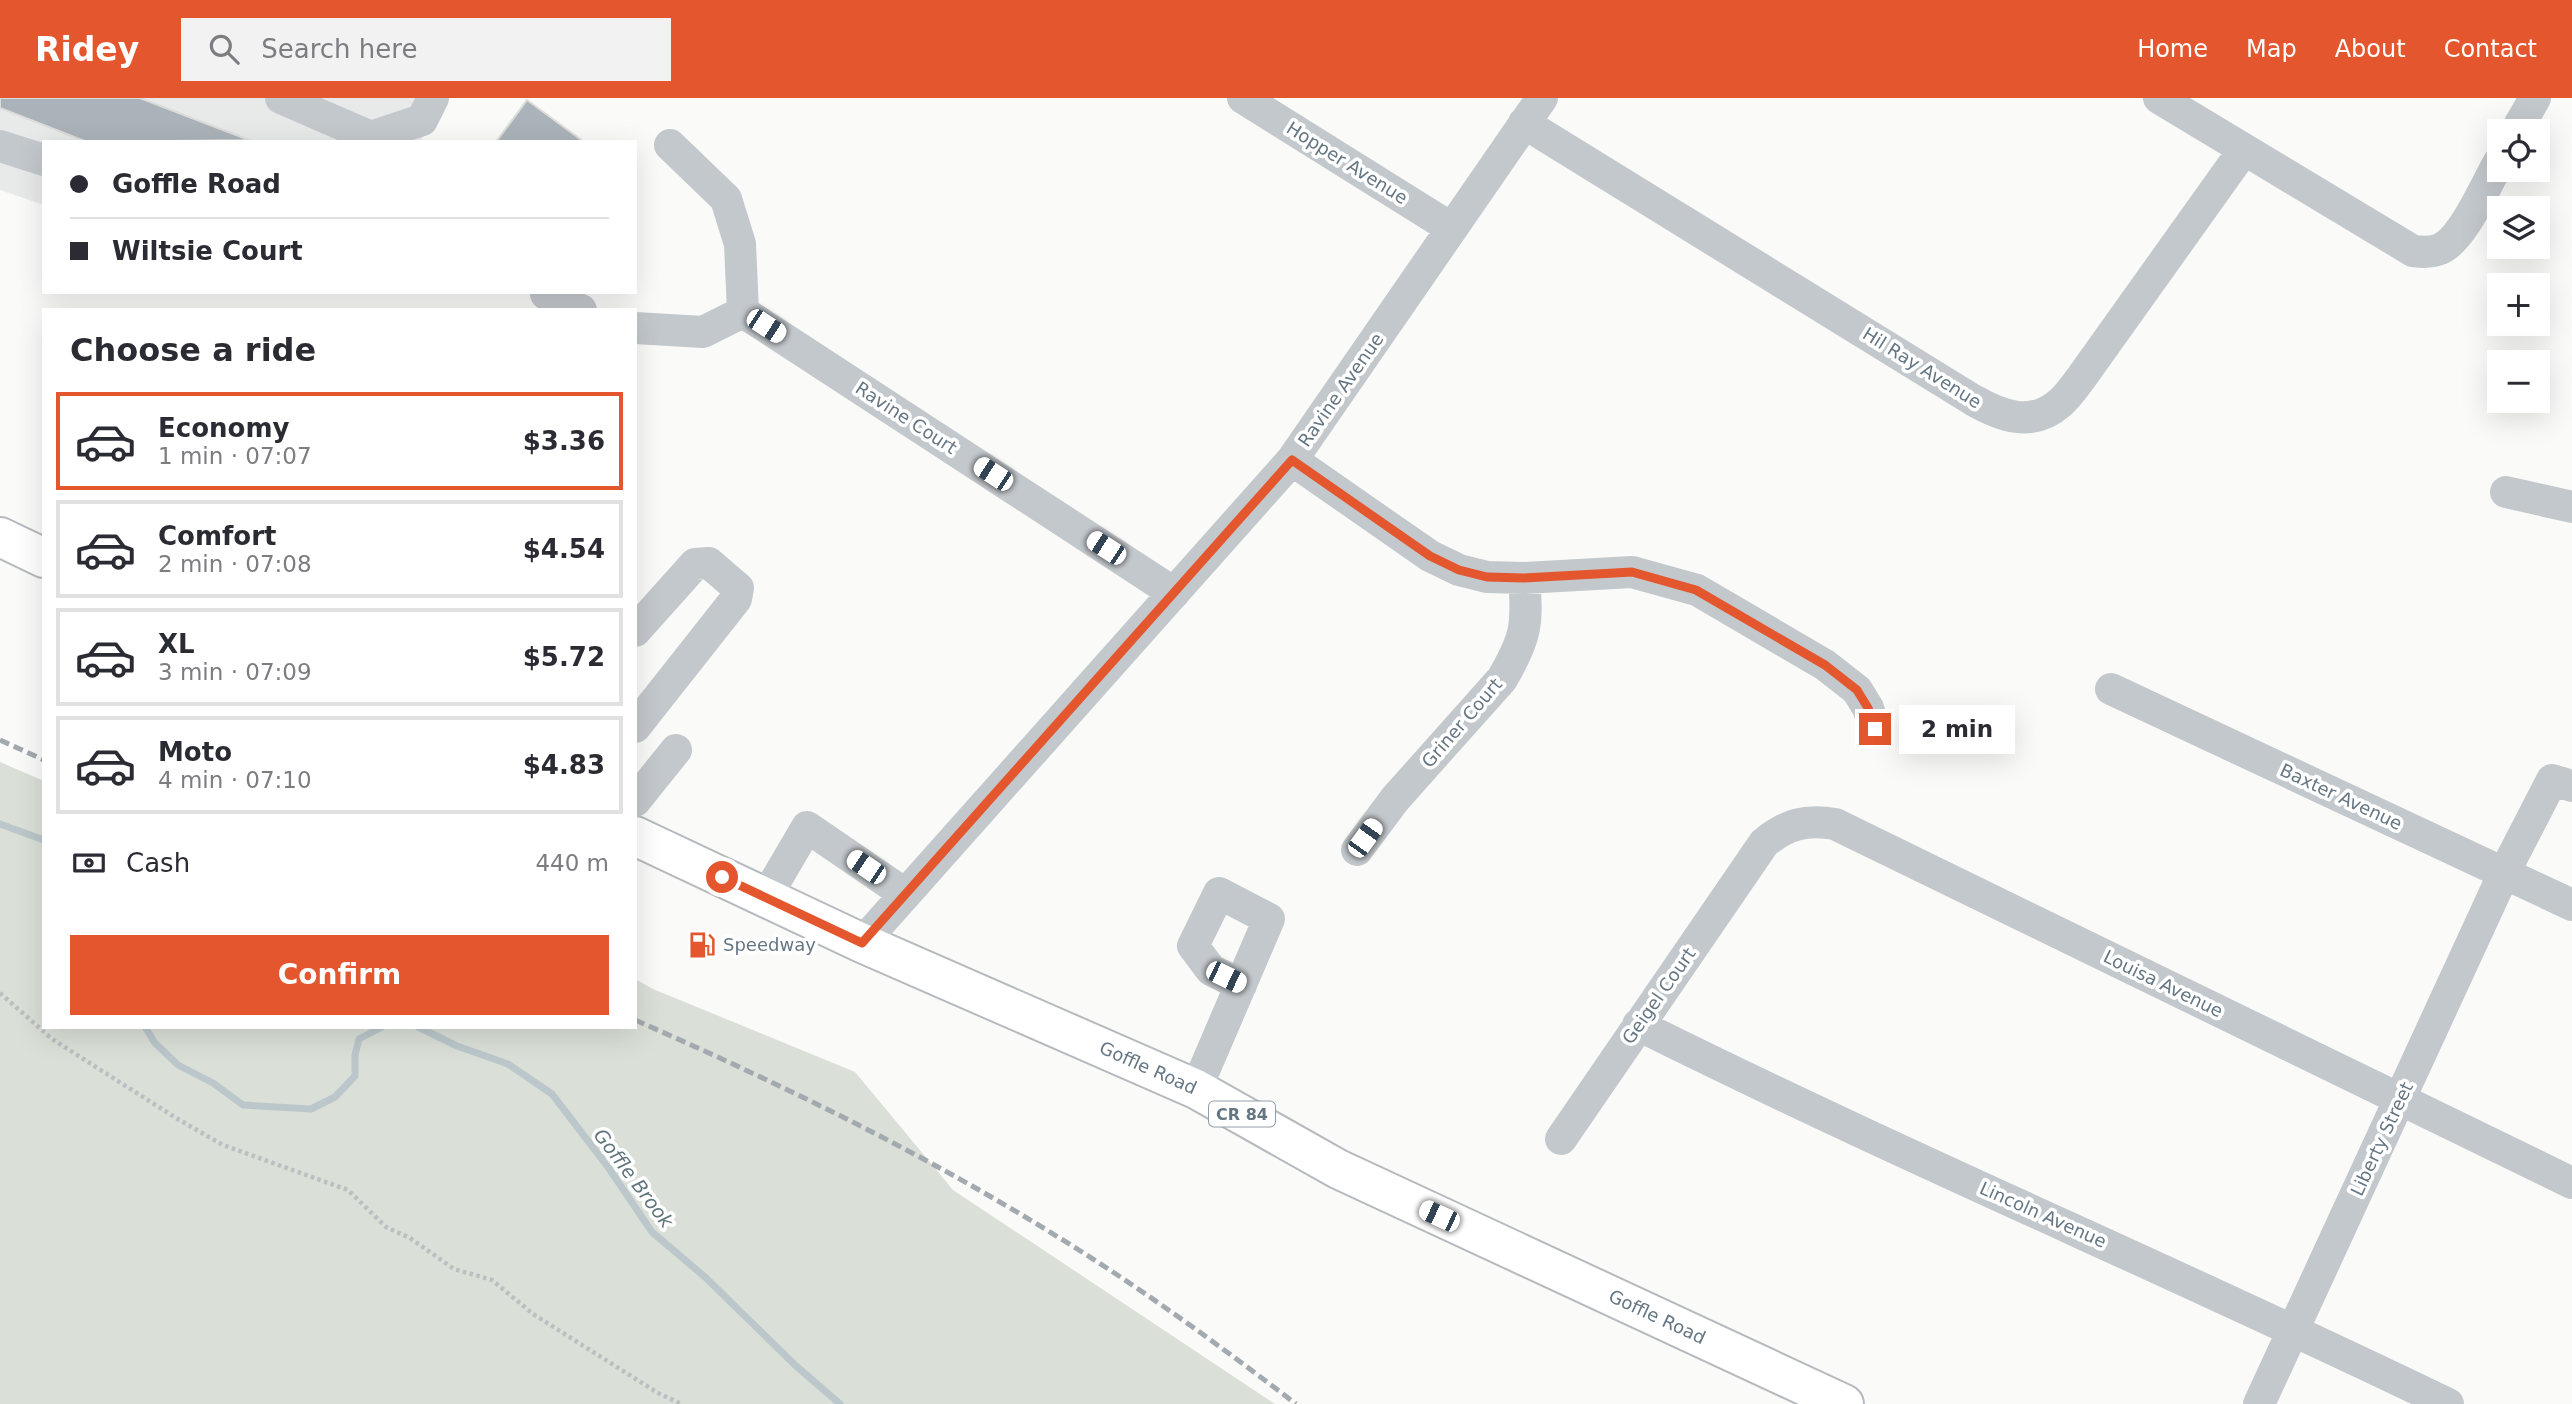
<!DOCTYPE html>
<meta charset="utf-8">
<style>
body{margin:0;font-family:"DejaVu Sans",sans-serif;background:#f2f2f3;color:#2b2b33;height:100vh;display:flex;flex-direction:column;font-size:26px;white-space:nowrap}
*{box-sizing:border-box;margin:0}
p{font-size:23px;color:#7c7c81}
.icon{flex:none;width:38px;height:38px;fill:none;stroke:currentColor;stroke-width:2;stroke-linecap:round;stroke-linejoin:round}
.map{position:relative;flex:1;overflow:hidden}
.panel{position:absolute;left:42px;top:210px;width:595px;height:721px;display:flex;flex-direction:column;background:#fff;border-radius:0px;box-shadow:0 7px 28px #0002}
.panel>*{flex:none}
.hud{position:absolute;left:42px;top:42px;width:595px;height:154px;border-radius:0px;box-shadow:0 7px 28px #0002;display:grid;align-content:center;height:154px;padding:0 28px;background:#fff}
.fabs{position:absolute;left:2487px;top:21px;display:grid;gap:14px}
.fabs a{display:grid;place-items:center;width:63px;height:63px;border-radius:0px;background:#fff;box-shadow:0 7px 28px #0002;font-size:35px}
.end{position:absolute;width:32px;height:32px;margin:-16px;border:9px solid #e4572e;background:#fff;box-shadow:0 0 0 4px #fff}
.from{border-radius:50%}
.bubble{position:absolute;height:49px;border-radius:0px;background:#fff;box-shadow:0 7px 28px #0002;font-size:23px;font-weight:800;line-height:49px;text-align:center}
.car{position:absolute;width:21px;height:42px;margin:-21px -10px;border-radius:9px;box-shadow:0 0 5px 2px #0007;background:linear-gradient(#fff 24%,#345 0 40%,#fff 0 76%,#345 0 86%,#fff 0)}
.hud b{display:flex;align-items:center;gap:24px;height:66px;font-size:26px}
.hud b+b{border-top:2px solid #e1e1e2}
.hud i{width:18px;height:18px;background:#2b2b33}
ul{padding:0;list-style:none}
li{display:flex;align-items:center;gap:21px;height:98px;margin:0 14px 10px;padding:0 14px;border:4px solid #e1e1e2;border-radius:0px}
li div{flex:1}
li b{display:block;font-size:26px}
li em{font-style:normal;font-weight:800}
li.active{border-color:#e4572e}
li>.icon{width:63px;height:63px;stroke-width:1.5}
h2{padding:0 28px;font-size:32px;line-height:84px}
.pay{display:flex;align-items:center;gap:18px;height:77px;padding:0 28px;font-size:26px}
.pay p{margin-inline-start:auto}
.action{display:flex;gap:14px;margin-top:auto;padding:14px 28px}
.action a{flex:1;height:80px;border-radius:0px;background:#e4572e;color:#fff;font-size:28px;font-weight:800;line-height:80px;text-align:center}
header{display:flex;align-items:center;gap:42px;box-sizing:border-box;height:98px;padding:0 35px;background:#e4572e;color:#fff}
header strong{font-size:33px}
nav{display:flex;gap:38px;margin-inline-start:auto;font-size:24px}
.search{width:490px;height:63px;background:#f2f2f3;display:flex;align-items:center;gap:18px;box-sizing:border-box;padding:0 24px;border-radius:0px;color:#7c7c81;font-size:26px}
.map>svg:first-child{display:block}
.built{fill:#e8e9e9}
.green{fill:#dadfd7}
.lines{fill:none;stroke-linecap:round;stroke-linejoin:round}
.stream{stroke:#bbc7cb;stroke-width:7}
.building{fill:#aab3b9;stroke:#dcdcda;stroke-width:2}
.major-casing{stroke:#b5babe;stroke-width:42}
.path{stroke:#bbbfc2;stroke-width:4.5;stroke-dasharray:3.5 3.5;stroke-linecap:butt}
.minor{stroke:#c3c8cc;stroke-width:32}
.major{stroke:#fff;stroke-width:38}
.rail{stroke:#a2aab0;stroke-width:5;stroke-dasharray:10 5;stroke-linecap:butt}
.route{stroke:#e4572e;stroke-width:9}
.labels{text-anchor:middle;stroke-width:7;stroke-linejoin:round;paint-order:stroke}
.shield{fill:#fff;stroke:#939fa8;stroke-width:2}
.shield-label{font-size:16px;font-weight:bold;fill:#657683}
.street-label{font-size:18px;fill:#657683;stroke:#fff}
.poi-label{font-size:18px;fill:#657683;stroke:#fff;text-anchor:start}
.water-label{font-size:19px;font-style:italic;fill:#60757c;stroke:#fff}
</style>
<header>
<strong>Ridey</strong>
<div class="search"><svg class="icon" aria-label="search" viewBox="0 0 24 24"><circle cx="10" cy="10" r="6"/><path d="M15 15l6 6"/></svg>Search here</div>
<nav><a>Home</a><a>Map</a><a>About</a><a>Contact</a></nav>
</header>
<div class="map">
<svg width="2572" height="1306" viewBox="0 0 2572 1306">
<rect width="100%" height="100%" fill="#fafaf8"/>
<path class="built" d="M0 0H447L420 44H44V107L0 92Z"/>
<path class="green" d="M0 664 44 683V929H635V881L653 891 855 974 953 1092 1275 1306H0Z"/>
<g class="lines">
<path class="stream" d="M0 726 44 742
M145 929 155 945 178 967 213 985 243 1007 311 1011 335 999 355 978V957L359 941 382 929
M418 929 457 948 508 966 552 996 608 1069 652 1134 705 1179 795 1267 840 1306"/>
</g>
<path class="building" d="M0 0H140L249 42 87 44 0 10Z
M527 2 584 44H496Z"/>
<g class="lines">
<g class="major-casing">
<path id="major" d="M0 439 44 460
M635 738 862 845 1196 991 1338 1071 1844 1306"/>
</g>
<path class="path" d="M0 895 52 941 176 1020 223 1047 348 1092 386 1129 410 1140 454 1171 492 1182 533 1216 658 1295 681 1306"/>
<path class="minor" d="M281 0 371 39 368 44
M1243 0 1451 130
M2159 0 2413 153C2422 154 2431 155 2440 151 2463 142 2486 86 2499 64
M1524 25 1973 302C2001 318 2032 330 2060 305 2068 298 2075 288 2081 280L2243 53
M2516 33 2535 0
M371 39 422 22 433 0
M670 47 726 101 740 146 743 214
M0 48 44 62
M546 196 581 212
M743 214 1174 495
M635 230 703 234 743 214
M1292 362 1430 458 1459 472 1487 479 1524 480 1632 474 1697 492 1825 567 1857 592 1868 610 1875 631
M2506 394 2572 409
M635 533 695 466 709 465 738 490 736 501 635 629
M2111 591 2572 807
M635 703 676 652
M1357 752 1395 701 1502 581C1526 540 1528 527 1524 480
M766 799 807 729 905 796
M862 845 1292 362 1542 0
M1638 927C1905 1060 2180 1176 2448 1306
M1196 991 1269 821 1219 795 1193 848 1211 872 1241 887
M1561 1041 1764 745C1787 726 1806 721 1835 726L2572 1085
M2259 1306 2504 775 2552 682 2572 688"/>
<use href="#major" class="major"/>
<path class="rail" d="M0 642 44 662
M635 922C781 986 923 1055 1058 1139 1141 1190 1219 1247 1296 1306"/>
</g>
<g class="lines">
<path class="route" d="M722 779 862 845 1292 362 1430 458 1459 472 1487 479 1524 480 1632 474 1696 492 1825 567 1857 592 1868 610 1875 631"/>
</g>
<defs>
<g id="fuel-bare" transform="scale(2.1)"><path d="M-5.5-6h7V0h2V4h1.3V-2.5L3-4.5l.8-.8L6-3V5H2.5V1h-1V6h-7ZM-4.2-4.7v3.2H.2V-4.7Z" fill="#e4572e" stroke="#fff" stroke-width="2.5" paint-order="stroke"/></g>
</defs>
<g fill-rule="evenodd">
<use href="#fuel-bare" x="702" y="847"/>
</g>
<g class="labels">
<rect class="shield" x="1209" y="1003.5" width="66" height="25" rx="5"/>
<g class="shield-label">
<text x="1242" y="1022">CR 84</text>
</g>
<g class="street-label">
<text transform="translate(1347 65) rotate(32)" y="6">Hopper Avenue</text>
<text transform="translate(1922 270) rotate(32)" y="6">Hil Ray Avenue</text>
<text transform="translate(1341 292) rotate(-55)" y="6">Ravine Avenue</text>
<text transform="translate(906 320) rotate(33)" y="6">Ravine Court</text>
<text transform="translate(1462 625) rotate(-49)" y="6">Griner Court</text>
<text transform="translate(2341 699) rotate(25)" y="6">Baxter Avenue</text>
<text transform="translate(2163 886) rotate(26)" y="6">Louisa Avenue</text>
<text transform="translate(1659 898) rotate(-55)" y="6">Geigel Court</text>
<text transform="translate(1148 970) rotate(24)" y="6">Goffle Road</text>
<text transform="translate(2382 1041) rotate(-65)" y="6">Liberty Street</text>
<text transform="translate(2043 1117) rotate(24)" y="6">Lincoln Avenue</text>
<text transform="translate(1657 1219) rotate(25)" y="6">Goffle Road</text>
</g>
<g class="poi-label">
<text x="723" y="853">Speedway</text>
</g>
<g class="water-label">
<text transform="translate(634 1080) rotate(53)" y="7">Goffle Brook</text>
</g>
</g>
</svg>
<div class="fabs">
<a><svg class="icon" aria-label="locate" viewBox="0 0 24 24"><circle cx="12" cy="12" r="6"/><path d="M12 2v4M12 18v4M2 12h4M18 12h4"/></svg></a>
<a><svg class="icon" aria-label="layers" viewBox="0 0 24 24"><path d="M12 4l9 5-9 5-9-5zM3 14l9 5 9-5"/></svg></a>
<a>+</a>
<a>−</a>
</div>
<i class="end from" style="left:722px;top:779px"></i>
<i class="end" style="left:1875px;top:631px"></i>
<div class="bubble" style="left:1899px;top:607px;width:116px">2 min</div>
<i class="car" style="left:766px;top:228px;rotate:123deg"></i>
<i class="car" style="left:993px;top:376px;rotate:303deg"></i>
<i class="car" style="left:1106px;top:450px;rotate:303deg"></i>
<i class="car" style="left:1365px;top:740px;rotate:36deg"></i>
<i class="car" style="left:866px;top:769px;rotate:304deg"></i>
<i class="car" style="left:1226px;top:879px;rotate:116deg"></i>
<i class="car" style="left:1439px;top:1118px;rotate:295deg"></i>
<div class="hud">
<b><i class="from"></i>Goffle Road</b>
<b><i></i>Wiltsie Court</b>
</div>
<section class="panel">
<h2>Choose a ride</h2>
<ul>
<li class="active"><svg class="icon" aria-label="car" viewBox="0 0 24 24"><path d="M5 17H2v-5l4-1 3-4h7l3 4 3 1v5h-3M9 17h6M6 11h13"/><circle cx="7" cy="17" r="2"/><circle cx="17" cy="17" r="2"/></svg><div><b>Economy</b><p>1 min · 07:07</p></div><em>$3.36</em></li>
<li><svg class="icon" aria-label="car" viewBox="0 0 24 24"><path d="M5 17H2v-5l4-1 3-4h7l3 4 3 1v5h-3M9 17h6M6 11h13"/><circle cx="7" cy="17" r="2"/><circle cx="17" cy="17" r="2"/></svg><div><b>Comfort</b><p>2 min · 07:08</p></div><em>$4.54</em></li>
<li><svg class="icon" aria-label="car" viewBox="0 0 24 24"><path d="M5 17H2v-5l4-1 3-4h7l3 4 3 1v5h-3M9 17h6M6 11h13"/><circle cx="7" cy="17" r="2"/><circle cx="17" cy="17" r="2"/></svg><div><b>XL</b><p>3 min · 07:09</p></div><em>$5.72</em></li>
<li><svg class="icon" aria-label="car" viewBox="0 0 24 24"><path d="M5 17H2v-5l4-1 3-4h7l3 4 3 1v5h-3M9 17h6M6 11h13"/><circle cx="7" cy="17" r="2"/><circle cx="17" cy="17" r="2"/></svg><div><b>Moto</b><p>4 min · 07:10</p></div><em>$4.83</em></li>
</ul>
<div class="pay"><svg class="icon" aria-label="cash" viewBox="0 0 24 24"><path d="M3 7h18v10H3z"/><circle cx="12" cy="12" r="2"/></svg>Cash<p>440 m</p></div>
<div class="action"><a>Confirm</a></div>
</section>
</div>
